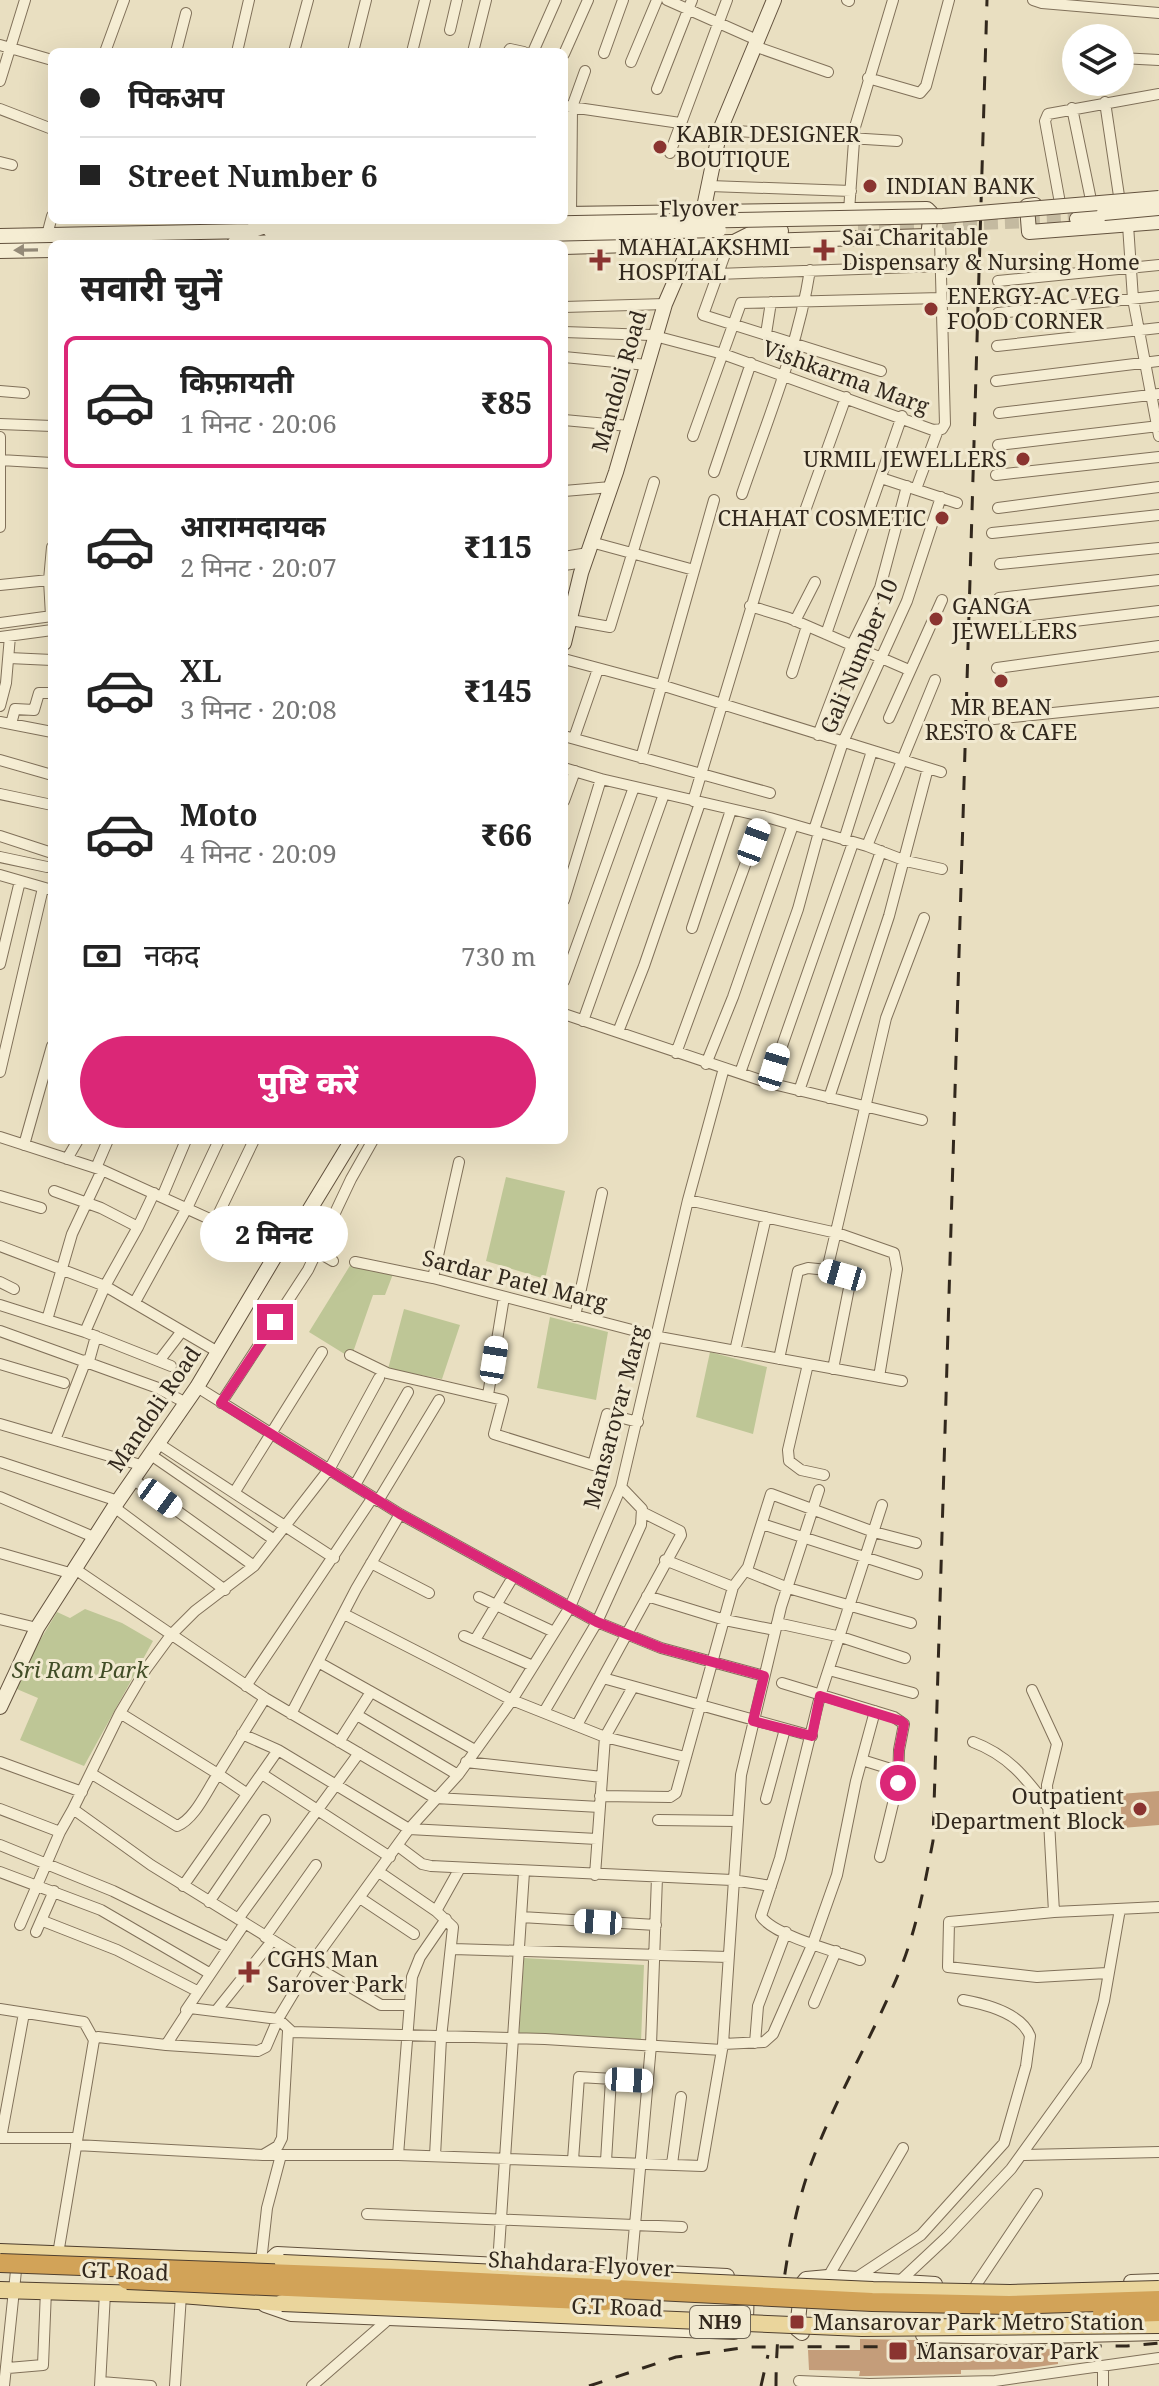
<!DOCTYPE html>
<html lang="hi">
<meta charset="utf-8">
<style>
body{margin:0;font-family:"Noto Serif","Noto Sans Devanagari",serif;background:#f6f6f6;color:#222;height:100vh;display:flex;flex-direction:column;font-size:30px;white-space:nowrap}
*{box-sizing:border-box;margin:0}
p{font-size:26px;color:#767676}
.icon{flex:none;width:44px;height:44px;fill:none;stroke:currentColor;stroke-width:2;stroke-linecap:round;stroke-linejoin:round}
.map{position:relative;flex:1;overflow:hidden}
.side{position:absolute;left:48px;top:240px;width:520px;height:904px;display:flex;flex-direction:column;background:#fff;border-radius:12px;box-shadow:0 8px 32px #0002}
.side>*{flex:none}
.top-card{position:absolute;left:48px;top:48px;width:520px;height:176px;border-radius:12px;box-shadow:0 8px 32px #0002;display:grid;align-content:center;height:176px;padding:0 32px;background:#fff}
.buttons{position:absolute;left:1062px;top:24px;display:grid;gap:16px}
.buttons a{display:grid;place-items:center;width:72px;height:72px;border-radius:50%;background:#fff;box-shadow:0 8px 32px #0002;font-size:40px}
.end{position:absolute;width:36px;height:36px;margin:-18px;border:10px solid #db2777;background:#fff;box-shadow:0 0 0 4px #fff}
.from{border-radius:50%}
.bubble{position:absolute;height:56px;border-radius:28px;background:#fff;box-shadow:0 8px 32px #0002;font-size:26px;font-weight:800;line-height:56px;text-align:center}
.car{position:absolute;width:24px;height:48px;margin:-24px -12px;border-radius:10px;box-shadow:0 0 6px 2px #0007;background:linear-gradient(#fff 24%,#345 0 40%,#fff 0 76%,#345 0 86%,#fff 0)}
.top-card b{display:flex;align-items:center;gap:28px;height:76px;font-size:30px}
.top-card b+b{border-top:2px solid #e0e0e0}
.top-card i{width:20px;height:20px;background:#222}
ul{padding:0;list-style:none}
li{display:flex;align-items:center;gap:24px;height:132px;margin:0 16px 12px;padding:0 16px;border:4px solid transparent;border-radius:12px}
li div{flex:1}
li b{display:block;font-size:30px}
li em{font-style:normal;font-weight:800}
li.current{border-color:#db2777}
li>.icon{width:72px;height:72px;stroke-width:1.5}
h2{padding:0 32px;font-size:36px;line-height:96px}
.pay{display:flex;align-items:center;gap:20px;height:88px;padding:0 32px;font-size:30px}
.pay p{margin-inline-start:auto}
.primary-button{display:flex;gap:16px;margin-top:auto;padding:16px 32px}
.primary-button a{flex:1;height:92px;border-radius:48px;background:#db2777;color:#fff;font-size:32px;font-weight:800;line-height:92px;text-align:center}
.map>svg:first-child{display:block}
.green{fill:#bec696}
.building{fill:#c49d7a}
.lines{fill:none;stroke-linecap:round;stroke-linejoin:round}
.secondary-tunnel{stroke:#c4baa0;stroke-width:14;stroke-dasharray:14 7;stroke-linecap:butt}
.street-casing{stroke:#81715a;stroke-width:12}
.secondary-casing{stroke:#63523e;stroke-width:16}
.primary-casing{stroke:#4f3f2e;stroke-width:18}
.street{stroke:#f5edd3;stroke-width:10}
.secondary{stroke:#f5edd3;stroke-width:14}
.primary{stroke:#ead59c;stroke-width:16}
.rail{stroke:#32281d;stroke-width:3;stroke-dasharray:14 14;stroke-linecap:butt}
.secondary-bridge-casing{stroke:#63523e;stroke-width:16;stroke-linecap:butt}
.primary-bridge-casing{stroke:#4f3f2e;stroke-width:18;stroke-linecap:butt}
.highway-bridge-casing{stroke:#4f3f2e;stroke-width:20;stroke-linecap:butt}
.secondary-bridge{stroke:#f5edd3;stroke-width:14}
.primary-bridge{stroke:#ead59c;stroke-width:16}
.highway-bridge{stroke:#d2a358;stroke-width:18}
.oneway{fill:#948a78}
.route{stroke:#db2777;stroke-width:10}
.poi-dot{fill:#8a3430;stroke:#f1e9d0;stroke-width:3}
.labels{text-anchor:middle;stroke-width:6;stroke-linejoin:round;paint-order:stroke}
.shield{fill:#f1e9d0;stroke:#6b6253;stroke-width:2}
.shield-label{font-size:20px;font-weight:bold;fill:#32281d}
.poi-label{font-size:22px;fill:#32281d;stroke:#f1e9d0;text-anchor:start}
.street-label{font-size:22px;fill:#32281d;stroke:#f1e9d0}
.park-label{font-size:22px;font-style:italic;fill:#414d26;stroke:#f1e9d0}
</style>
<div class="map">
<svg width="1159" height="2386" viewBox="0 0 1159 2386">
<rect width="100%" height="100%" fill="#e9dfc1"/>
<path class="green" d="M506 1177 565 1191 545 1279 486 1261Z
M351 1264 393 1274 385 1295H373L351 1358 309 1332Z
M404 1309 460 1325 442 1379 388 1369Z
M550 1317 608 1332 596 1400 537 1388Z
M710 1352 767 1367 753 1434 696 1417Z
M85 1609 122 1623 153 1641 84 1766 20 1740 38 1698 12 1687 57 1612 70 1618Z
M524 1958 644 1965 641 2042 519 2036Z"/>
<path class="building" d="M1159 1791V1825L1122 1828 1120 1794Z
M860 2339 915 2340 923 2345 961 2346V2350L1058 2349V2364L1022 2369 961 2370V2374L869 2376H859L860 2371 809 2370 808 2350H860Z"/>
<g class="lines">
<path class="secondary-tunnel" d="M858 228 1077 219"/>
<g class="street-casing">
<path id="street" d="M667 0 757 40
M847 0 849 1
M1033 0 1042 3 1159 13
M450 30 457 0
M0 45 52 60
M754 46 828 72
M105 52 124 0
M176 52 186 13
M237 52 249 0
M294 52 308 0
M353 52 366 0
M412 52 425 0
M473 52 486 0
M508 52 510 49 524 52
M533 52 556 0
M604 53 623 0
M564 54 588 0
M1070 57H1076
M1120 58 1159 60
M631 62 657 0
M868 78 920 93 926 86 949 0
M0 81 25 0
M657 89 692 0
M1105 102 1119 196
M564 106 680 123
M1072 108 1091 200
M0 109 52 129
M720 130 897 141
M670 153 727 0
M0 162 12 165
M710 186 851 191
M1060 203 1045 121 1048 114 1159 94
M849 211 855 127 893 0
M571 214 572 107 585 71
M1128 225 1133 299 1159 436
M47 235 52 216
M729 243 703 315 881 371
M718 274 941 266
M998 281 1159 265
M564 307 665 304
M998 313 1159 296
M564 332 651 335 723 354 933 430 942 429 945 424 940 239 930 233
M766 334 771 302
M997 346 1159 328
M564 357 647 365
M996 381 1159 361
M0 391 24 393
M999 413 1159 394
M564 420 629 426
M0 424 52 426
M693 436 741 303 941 298
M0 437V527
M998 445 1159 426
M0 460 52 463
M714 472 751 363
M996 475 1159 457
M881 478 957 503
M916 489 938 430
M564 491 611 487
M742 494C767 421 798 347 810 270
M806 508 846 397
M998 508 1159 487
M992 533 1159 515
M591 542 694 570
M564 557 588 553
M1000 564 1159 548
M564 565 585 562
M0 585 49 580
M999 598 1159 580
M750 606 789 618 909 670
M51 616 49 580 52 547
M571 620 610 627 654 482
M795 621 815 582
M0 623 52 616
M1007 629 1159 611
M826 634 902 416
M0 637 52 630
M9 658 52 660
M564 659 661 685 941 772
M997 668 1159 646
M792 673 807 626
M0 706 6 683 10 636
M889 718 942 600
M994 719 1159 702
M0 722 52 732
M11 724 15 709 34 710 39 693H52
M818 735 852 645 880 588 907 486
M564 736 770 793
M574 738 598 669
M641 758 714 500
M0 760 52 775
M564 768 601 779 770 818 867 846 906 861 942 869
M0 794 52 805
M564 801 575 771
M693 801 775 529
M814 830 843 742 907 601 941 497
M0 836 52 853
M844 840 872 751
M867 846 935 680
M0 857 47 867
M0 875 52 890
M564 900 601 779
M692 928 731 810
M0 964 20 881
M564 981 634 787
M564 1014 769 1083 922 1120
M583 1021 664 794
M618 1032 644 966 700 803
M676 1053 763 816
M706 1064 733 997 793 825
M0 1072 43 888
M740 1073 798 909 819 832
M769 1083 853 843
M799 1091 881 851
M829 1098 889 916 928 768
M0 1137 102 1170 280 1251
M24 1145 52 1046
M67 1159 78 1140
M96 1168 108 1140
M54 1191 101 1208 138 1227 105 1286 85 1332
M0 1196 41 1208
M162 1197 186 1140
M688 1200 837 1233 894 1253 897 1269 879 1377
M216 1219 254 1140
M138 1227 154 1193
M288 1241 316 1251 333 1261
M0 1246 105 1286 218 1352
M355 1262 433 1278 659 1337 902 1381
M433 1278 459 1162
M0 1282 14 1289
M135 1302 188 1206 219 1140
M0 1305 85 1332 171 1366
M575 1316 602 1193
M47 1320 72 1234 102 1170
M0 1331 158 1388 186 1403
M735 1351 766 1217
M350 1355 387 1373 503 1400 494 1434 593 1465 607 1414 638 1422
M779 1359 798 1271 808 1268 827 1270
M89 1361 96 1336
M159 1361 182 1331
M0 1364 64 1383
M808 1364 788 1450 789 1461 801 1470 824 1475
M833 1369 850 1283 842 1275 827 1270 886 1018 924 918
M197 1387 400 1514 597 1622 661 1648 764 1676
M488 1395 504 1297
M221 1403 308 1270 351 1179 373 1140
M0 1424 144 1466
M55 1440 86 1360
M159 1444 334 1558
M151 1455 273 1539
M0 1462 118 1501
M134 1480 254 1566
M355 1485 408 1392
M234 1493 322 1352
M0 1497 96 1538
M378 1501 439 1400
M114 1507 225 1590
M762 1524 917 1574
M0 1553 73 1574
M665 1560 733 1587
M371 1563 429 1593
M75 1569 265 1698 435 1798 600 1807
M746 1571 788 1588 911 1623
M647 1596 725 1620 775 1630
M479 1597 554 1632
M344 1614 512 1700 605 1737 685 1757
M0 1619 37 1628
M777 1623 841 1637 905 1658
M464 1636 533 1666
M475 1640 513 1577
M318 1662 475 1750
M829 1670 913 1693
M603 1678 812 1736
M782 1683 894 1717 904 1724 899 1750 898 1783 880 1857
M246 1686 373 1497
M1032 1690 1057 1744 1047 1785 1054 1912 1159 1907
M544 1712 597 1622 641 1525 642 1509 621 1487
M120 1713 218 1774 265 1698
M291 1714 356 1589 400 1514
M357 1715 458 1775
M577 1725 681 1535 680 1531 642 1512
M242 1734 278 1750 409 1829 597 1839
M339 1742 371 1692
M973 1742C1008 1755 1026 1778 1047 1806
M862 1760 894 1770
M0 1762 82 1792
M466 1762 602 1777
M92 1774 177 1826C195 1819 207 1790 218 1774L246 1793
M262 1774 390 1857
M600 1796 670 1797 676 1793 733 1587 748 1567 771 1494 874 1532 916 1543
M766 1799 785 1729
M0 1809 60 1832 73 1809 151 1865 311 1964 381 2005H409
M73 1809 120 1713 146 1669 171 1635 195 1611 254 1566 330 1468 379 1378
M658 1820 736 1821
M0 1845 113 1891 227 1947
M398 1846 422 1864 431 1866 732 1880 771 1886
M0 1872 101 1910 209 1973
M379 1872 436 1911 453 1927 441 2038 435 2156
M595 1875 605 1737 633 1687
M183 1886 278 1750
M360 1898 414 1934
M209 1902 265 1820
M436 1911 460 1868
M1054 1912 949 1922 948 1967 1037 1977 1107 1973
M521 1917 656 1925
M238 1919 359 1753
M43 1921 117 1950 197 1991
M20 1925 60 1832
M36 1932 54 1891
M265 1937 316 1865
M453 1949 728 1957
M860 1960C838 1952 772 1935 761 1916L780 1858 820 1696 882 1505
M814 2003 836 1951
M0 2009 84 2022 94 2040
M186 2010 245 1923
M216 2011 272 1941
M755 2043 758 2006 786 1932
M723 2044 764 2042 773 2034 813 1943 837 1875 856 1781 875 1711
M166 2045 258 2051 266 2047 278 2019 311 1964 409 1829 458 1775 512 1700 570 1607 621 1487 688 1200 724 1068
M0 2138H77
M1 2138 24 2013
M76 2145 263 2155H398L702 2166 723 2044 741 1775 781 1607 819 1490
M263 2155 278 2146 282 2138 288 2031
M398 2155 412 1977 420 1957 446 1919
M1024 2155 1159 2152
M573 2160 579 2077 647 2081
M606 2161 611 2079
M672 2164 681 2097
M367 2214 682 2227
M58 2254 94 2040 98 2037 166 2045 190 2008 278 2019 292 2032 545 2039 722 2050
M261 2262 267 2208 281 2155
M498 2264 524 1872
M631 2270 651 2045 657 1877
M828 2277 903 2148
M856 2278 921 2235 1004 2143 1026 2066 1030 2036C1021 2013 985 2004 963 2000
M900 2281 947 2237 1011 2169 1086 2065 1104 2001 1120 1909
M976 2285 1037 2194
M1103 2366V2386
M8 2368 43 2365 46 2290
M799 2381 869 2384 995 2381 1159 2358
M101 2382 151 2386
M4 2386 17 2261
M100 2386 105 2293
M175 2386 181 2295
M312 2386 390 2318"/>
</g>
<g class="secondary-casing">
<path id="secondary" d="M1035 205 1027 206 1029 232 1159 222
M564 214 927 209 931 213 928 236 564 247
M702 217 720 130 774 0
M1077 219 1115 215
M270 230 362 227
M0 236 250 231 285 220
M736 241 754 232 781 231
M234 244 363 238
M0 251 52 250
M564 643 581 573 616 472 665 304 694 237
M0 1707 37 1628 118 1501 197 1387 274 1258 307 1214 352 1140
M267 2263 277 2254 727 2276
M1131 2282 1159 2281
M265 2305 291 2314 734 2332 746 2320 747 2285
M802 2333 797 2329 802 2284 806 2279 828 2277 935 2284
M923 2335 1006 2337 1159 2333"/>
</g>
<g class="primary-casing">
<path id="primary" d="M0 2252 283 2263
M0 2290 181 2295 282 2303"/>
</g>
<use href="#street" class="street"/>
<use href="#secondary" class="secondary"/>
<use href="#primary" class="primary"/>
<path class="rail" d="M589 2386 676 2357 749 2347 1127 2346 1159 2343
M761 2386 768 2355
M776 2386C776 2320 788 2227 811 2164 836 2096 875 2033 902 1965 917 1926 925 1883 933 1841L987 0"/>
<g class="secondary-bridge-casing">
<path id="secondary-bridge" d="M1104 213 1159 208
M362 227 943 216 1159 198
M363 238 719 230"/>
</g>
<g class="primary-bridge-casing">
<path id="primary-bridge" d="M283 2263 873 2290 1010 2293 1159 2289
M282 2303 862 2328 1159 2325"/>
</g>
<g class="highway-bridge-casing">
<path id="highway-bridge" d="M0 2263 400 2278 872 2302 1009 2305 1159 2300
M127 2280 605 2301
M1102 2314 1159 2312"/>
</g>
<use href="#secondary-bridge" class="secondary-bridge"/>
<use href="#primary-bridge" class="primary-bridge"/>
<use href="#highway-bridge" class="highway-bridge"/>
</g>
<defs><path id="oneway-solid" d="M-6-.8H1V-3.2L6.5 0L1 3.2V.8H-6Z" transform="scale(2)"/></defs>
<use class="oneway" href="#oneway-solid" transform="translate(26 250) rotate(179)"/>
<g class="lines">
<path class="route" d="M275 1322 221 1403 400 1514 597 1622 661 1648 764 1676 753 1721 812 1736 820 1696 901 1721 904 1724 899 1750 898 1783"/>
</g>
<g class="poi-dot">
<circle cx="660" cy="147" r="8"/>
<circle cx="870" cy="186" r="8"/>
<path d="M820 238h8v8h8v8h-8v8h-8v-8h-8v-8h8z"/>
<path d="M596 248h8v8h8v8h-8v8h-8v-8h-8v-8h8z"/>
<circle cx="931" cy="309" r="8"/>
<circle cx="1023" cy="459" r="8"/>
<circle cx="942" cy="518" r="8"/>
<circle cx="936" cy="619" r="8"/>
<circle cx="1001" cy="681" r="8"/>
<circle cx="1140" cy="1809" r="8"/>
<path d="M245 1960h8v8h8v8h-8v8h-8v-8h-8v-8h8z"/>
<rect x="789" y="2314" width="16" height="16" rx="4"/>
<rect x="888" y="2341" width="20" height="20" rx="4"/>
</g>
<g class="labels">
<rect class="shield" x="690" y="2306" width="60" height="32" rx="6"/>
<g class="shield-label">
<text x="720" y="2329">NH9</text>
</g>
<g class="poi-label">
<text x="676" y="142">KABIR DESIGNER<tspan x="676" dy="25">BOUTIQUE</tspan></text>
<text x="886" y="194">INDIAN BANK</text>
<text x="842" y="245">Sai Charitable<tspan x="842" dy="25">Dispensary &amp; Nursing Home</tspan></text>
<text x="618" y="255">MAHALAKSHMI<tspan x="618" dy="25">HOSPITAL</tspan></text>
<text x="947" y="304">ENERGY-AC VEG<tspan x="947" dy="25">FOOD CORNER</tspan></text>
<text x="1007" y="467" text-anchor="end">URMIL JEWELLERS</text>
<text x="926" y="526" text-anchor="end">CHAHAT COSMETIC</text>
<text x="952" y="614">GANGA<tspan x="952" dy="25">JEWELLERS</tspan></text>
<text x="1001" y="715" text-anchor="middle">MR BEAN<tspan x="1001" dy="25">RESTO &amp; CAFE</tspan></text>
<text x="1124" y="1804" text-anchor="end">Outpatient<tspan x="1124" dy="25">Department Block</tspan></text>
<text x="267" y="1967">CGHS Man<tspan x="267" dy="25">Sarover Park</tspan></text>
<text x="813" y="2330">Mansarovar Park Metro Station</text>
<text x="916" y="2359">Mansarovar Park</text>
</g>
<g class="street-label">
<text transform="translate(699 208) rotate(-1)" y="8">Flyover</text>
<text transform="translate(846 377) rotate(20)" y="8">Vishkarma Marg</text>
<text transform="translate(619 381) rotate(-74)" y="8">Mandoli Road</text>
<text transform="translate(859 656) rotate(-67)" y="8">Gali Number 10</text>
<text transform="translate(515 1280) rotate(14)" y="8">Sardar Patel Marg</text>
<text transform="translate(154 1409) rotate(-56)" y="8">Mandoli Road</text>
<text transform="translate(615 1417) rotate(-75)" y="8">Mansarovar Marg</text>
<text transform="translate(581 2264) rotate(3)" y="8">Shahdara Flyover</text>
<text transform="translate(125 2271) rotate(2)" y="8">GT Road</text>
<text transform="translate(617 2307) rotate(2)" y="8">G.T Road</text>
</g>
<g class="park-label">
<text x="80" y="1678">Sri Ram Park</text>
</g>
</g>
</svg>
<div class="buttons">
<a><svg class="icon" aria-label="layers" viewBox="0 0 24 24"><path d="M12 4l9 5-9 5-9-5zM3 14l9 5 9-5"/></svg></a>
</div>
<i class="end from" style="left:898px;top:1783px"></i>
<i class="end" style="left:275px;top:1322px"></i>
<div class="bubble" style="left:200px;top:1206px;width:148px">2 मिनट</div>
<i class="car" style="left:754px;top:842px;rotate:20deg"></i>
<i class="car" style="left:774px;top:1067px;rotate:17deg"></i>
<i class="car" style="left:842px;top:1275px;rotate:286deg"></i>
<i class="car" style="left:494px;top:1360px;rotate:9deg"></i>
<i class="car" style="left:160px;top:1498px;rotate:126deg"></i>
<i class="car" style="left:598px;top:1922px;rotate:274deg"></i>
<i class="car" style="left:629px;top:2080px;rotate:93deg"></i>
<div class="top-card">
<b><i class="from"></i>पिकअप</b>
<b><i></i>Street Number 6</b>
</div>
<section class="side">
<h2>सवारी चुनें</h2>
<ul>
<li class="current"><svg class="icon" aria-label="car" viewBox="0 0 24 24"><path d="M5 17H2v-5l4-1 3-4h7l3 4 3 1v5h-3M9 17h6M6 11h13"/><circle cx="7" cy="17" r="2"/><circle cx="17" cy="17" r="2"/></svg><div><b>किफ़ायती</b><p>1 मिनट · 20:06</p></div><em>₹85</em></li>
<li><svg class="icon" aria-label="car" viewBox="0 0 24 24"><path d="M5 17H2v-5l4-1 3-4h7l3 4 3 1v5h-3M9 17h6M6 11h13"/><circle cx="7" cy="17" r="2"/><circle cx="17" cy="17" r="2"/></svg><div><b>आरामदायक</b><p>2 मिनट · 20:07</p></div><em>₹115</em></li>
<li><svg class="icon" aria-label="car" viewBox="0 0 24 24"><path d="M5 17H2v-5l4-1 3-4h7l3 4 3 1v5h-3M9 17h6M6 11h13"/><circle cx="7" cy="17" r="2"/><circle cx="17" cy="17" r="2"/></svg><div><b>XL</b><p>3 मिनट · 20:08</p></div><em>₹145</em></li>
<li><svg class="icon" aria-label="car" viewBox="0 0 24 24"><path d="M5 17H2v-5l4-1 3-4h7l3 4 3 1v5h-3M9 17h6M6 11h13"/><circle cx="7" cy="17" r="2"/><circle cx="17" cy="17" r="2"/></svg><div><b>Moto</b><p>4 मिनट · 20:09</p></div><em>₹66</em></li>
</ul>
<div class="pay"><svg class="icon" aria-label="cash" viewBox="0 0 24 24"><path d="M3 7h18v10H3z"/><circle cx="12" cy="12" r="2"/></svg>नकद<p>730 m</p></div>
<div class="primary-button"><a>पुष्टि करें</a></div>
</section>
</div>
